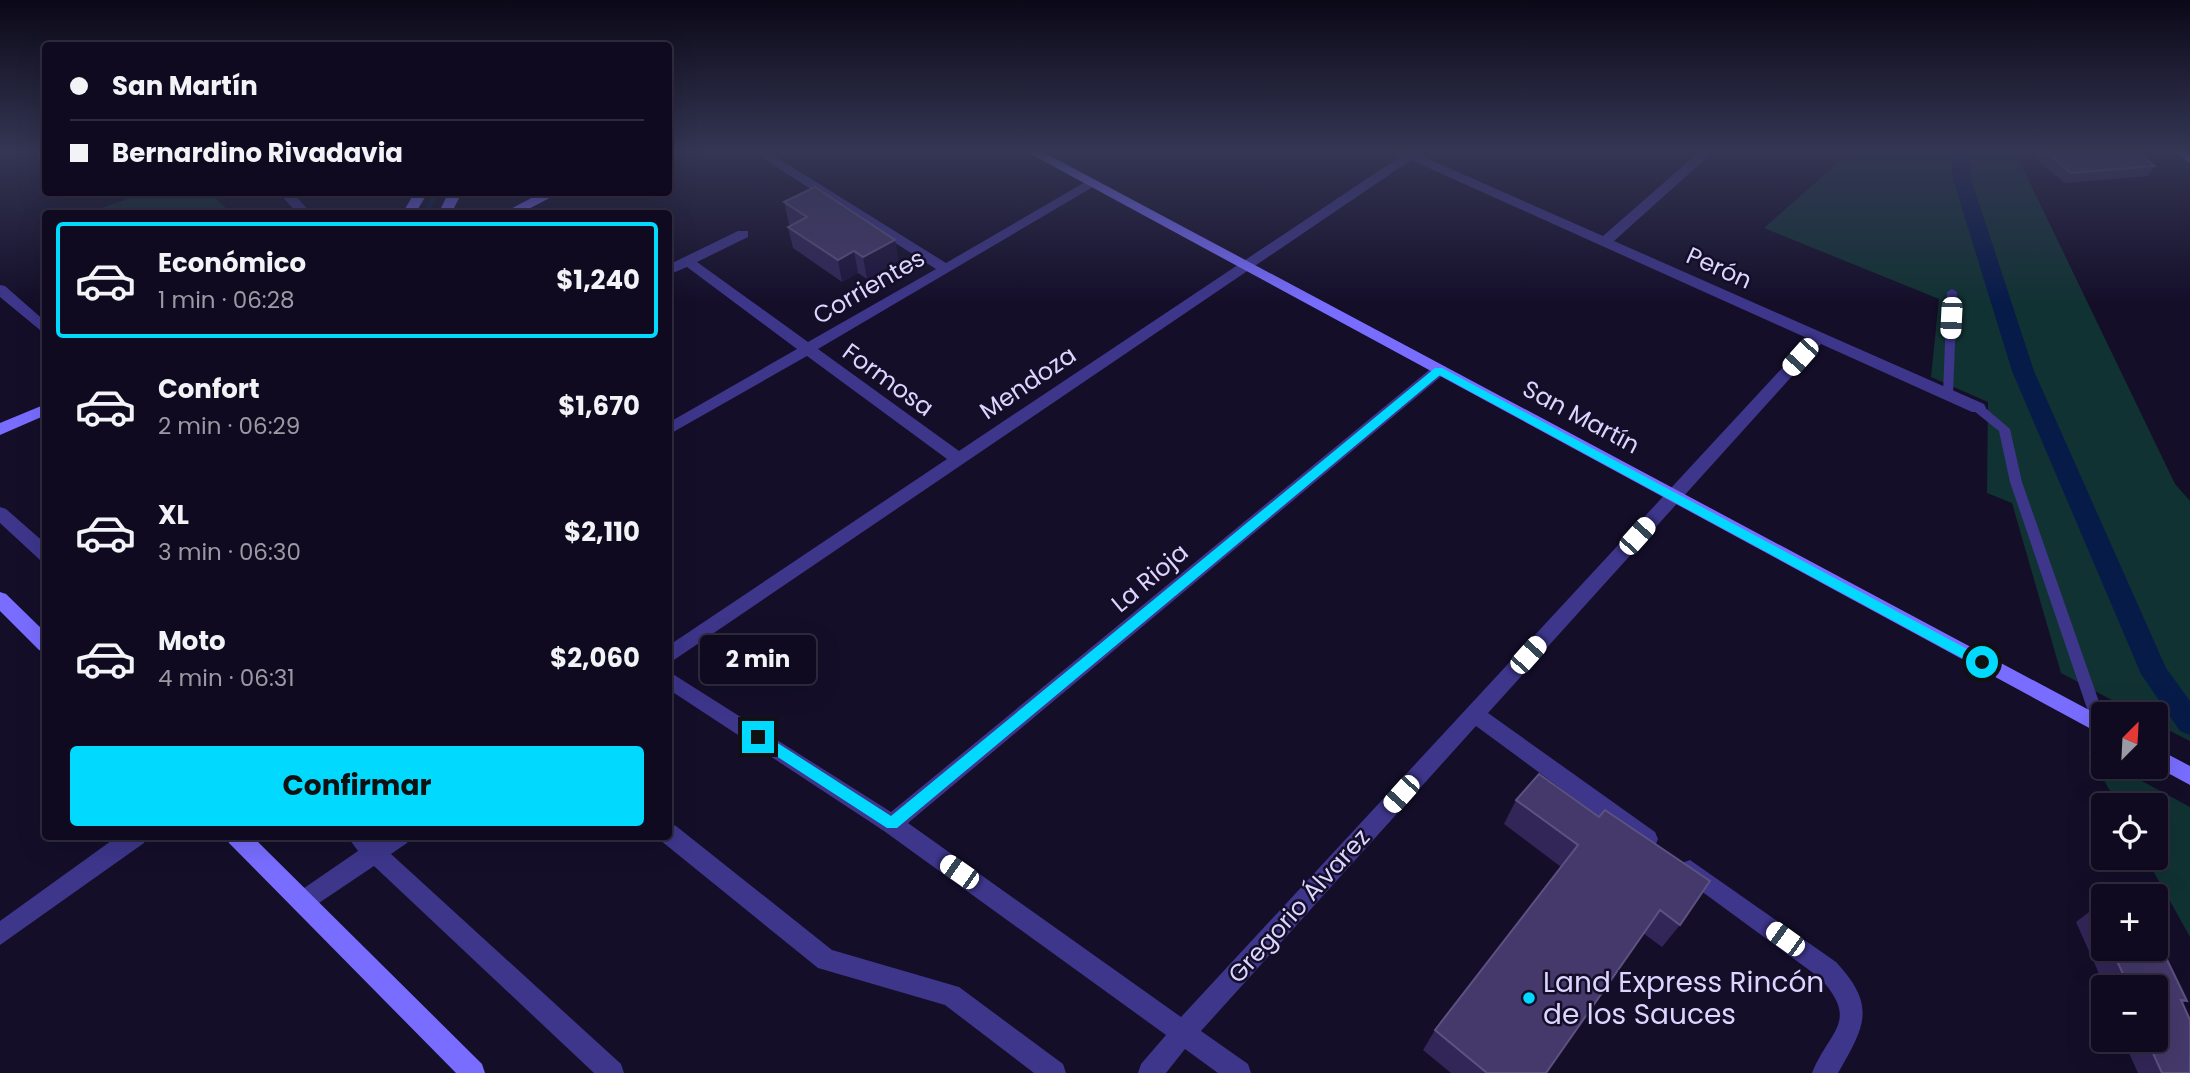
<!DOCTYPE html>
<html lang="es">
<meta charset="utf-8">
<style>
body{margin:0;font-family:Poppins,sans-serif;background:#181328;color:#f1f3f6;height:100vh;display:flex;flex-direction:column;font-size:26px;white-space:nowrap}
*{box-sizing:border-box;margin:0}
p{font-size:23px;color:#9b9aa4}
.icon{flex:none;width:38px;height:38px;fill:none;stroke:currentColor;stroke-width:2;stroke-linecap:round;stroke-linejoin:round}
.map{position:relative;flex:1;overflow:hidden}
.drawer{position:absolute;left:42px;top:210px;width:630px;height:630px;display:flex;flex-direction:column;background:#0f0a1f;border-radius:7px;box-shadow:0 7px 28px #0002,0 0 0 2px #2f2b3d}
.drawer>*{flex:none}
.guide{position:absolute;left:42px;top:42px;width:630px;height:154px;border-radius:7px;box-shadow:0 7px 28px #0002,0 0 0 2px #2f2b3d;display:grid;align-content:center;height:154px;padding:0 28px;background:#0f0a1f}
.needle{width:46px;rotate:24deg}
.tools{position:absolute;left:2091px;top:702px;display:grid;gap:14px}
.tools a{display:grid;place-items:center;width:77px;height:77px;border-radius:7px;background:#0f0a1f;box-shadow:0 7px 28px #0002,0 0 0 2px #2f2b3d;font-size:35px}
.end{position:absolute;width:32px;height:32px;margin:-16px;border:9px solid #02d9ff;background:#111;box-shadow:0 0 0 4px #111}
.from{border-radius:50%}
.bubble{position:absolute;height:49px;border-radius:7px;background:#0f0a1f;box-shadow:0 7px 28px #0002,0 0 0 2px #2f2b3d;font-size:23px;font-weight:700;line-height:49px;text-align:center}
.car{position:absolute;width:21px;height:42px;margin:-21px -10px;border-radius:9px;box-shadow:0 0 5px 2px #0007;background:linear-gradient(#fff 24%,#345 0 40%,#fff 0 76%,#345 0 86%,#fff 0)}
.guide b{display:flex;align-items:center;gap:24px;height:66px;font-size:26px}
.guide b+b{border-top:2px solid #2f2b3d}
.guide i{width:18px;height:18px;background:#f1f3f6}
ul{padding:12px 0 0;list-style:none}
li{display:flex;align-items:center;gap:21px;height:116px;margin:0 14px 10px;padding:0 14px;border:4px solid transparent;border-radius:7px}
li div{flex:1}
li b{display:block;font-size:26px}
li em{font-style:normal;font-weight:700}
li.active{border-color:#02d9ff}
li>.icon{width:63px;height:63px;stroke-width:1.5}
.button{display:flex;gap:14px;margin-top:auto;padding:14px 28px}
.button a{flex:1;height:80px;border-radius:7px;background:#02d9ff;color:#111;font-size:28px;font-weight:700;line-height:80px;text-align:center}
.map>svg:first-child{display:block}
.green{fill:#113233}
.lines{fill:none;stroke-linecap:round;stroke-linejoin:round}
.stream{stroke:#071b49;stroke-width:5}
.canal{fill:#071b49;fill-rule:evenodd}
.lane{fill:#3d368b;fill-rule:evenodd}
.street{fill:#3d368b;fill-rule:evenodd}
.secondary{fill:#786dff;fill-rule:evenodd}
.wall{fill:#322658}
.shaded-wall{fill:#1e153d}
.building{fill:#44396a;stroke:#5c5281;stroke-width:2}
.route{fill:#02d9ff}
.poi-dot{fill:#02d9ff;stroke:#140e29;stroke-width:2.5}
.labels{text-anchor:middle;stroke-width:5;stroke-linejoin:round;paint-order:stroke}
.street-label{font-size:24px;fill:#dcd6ff;stroke:#140e29}
.near-poi-label{font-size:28px;fill:#dcd6ff;stroke:#140e29;text-anchor:start}
</style>
<div class="map">
<svg width="2190" height="1073" viewBox="0 0 2190 1073">
<rect width="100%" height="100%" fill="#140e29"/>
<path class="green" d="M1850 152H2015L2175 484 2190 501V741L2156 724V714H2138L2061 673 2012 503 1987 493 1988 402 1931 377 1939 299 1764 228Z
M144 193H210L231 213H88Z
M2088 752 2103 760 2104 766 2116 767 2190 807V937L2146 858H2156V805H2118Z"/>
<g class="lines">
<path class="stream" d="M425 214 437 192"/>
<path class="canal" d="M1951 152H1969L1971 179 2034 371 2166 668 2190 701V735L2180 731 2141 674 2012 371 1953 179Z"/>
<path class="lane" d="M1952 289 1957 292 1953 394 1948 398 1943 394 1947 292Z
M1978 404 1982 405 2010 429 2022 482 2104 716V731L2095 730 2093 726 2010 482 1999 431 1974 411 1972 408 1974 405Z"/>
<path class="street" d="M753 152H768L946 263 1087 181H1097L1098 184 818 349 959 451 1401 156 1397 152H1421L1419 155 1603 236 1699 152H1713L1614 241 1984 404 1986 408 1984 412H1972L1821 344 1488 713 1655 832 1658 839 1655 846 1647 849 1639 846 1476 726 1201 1031 1248 1064 1251 1073H1218L1185 1049 1166 1073H1138L1141 1064 1166 1035 884 831 668 689V671L891 812 1434 366H1444L1447 370 1444 374 908 823 1181 1017 1809 339 1411 160 668 664V646L947 459 807 356 668 435V423L797 349 687 267 668 275V265L738 231H748V237L697 262 808 342 936 269Z
M278 192H292L312 214H298Z
M0 285 5 286 46 322V335L0 297Z
M0 507 6 509 46 544V562L40 560 0 523Z
M668 823 676 826 832 950 959 987 1063 1064 1066 1073H1034L945 1005 818 968 660 840 659 836H668Z
M118 836H146L144 843 0 945V921Z
M347 836H373L376 840 380 836H409L407 843 391 854 621 1064 624 1073H594L374 866 310 909 302 913 294 909 291 902 294 895 358 851Z
M1690 860 1836 962C1877 1006 1865 1026 1838 1073H1812C1830 1029 1860 1022 1820 978L1682 877 1679 870 1682 863Z"/>
<path class="secondary" d="M1027 152H1043L2104 718V736Z
M2175 152H2189L2190 163Z
M415 192H428L415 214H402Z
M449 192H462L451 214H438Z
M543 192H561L519 214H501Z
M46 404V415L0 435V423Z
M0 592 6 594 46 633V652L39 650 0 611Z
M2156 748 2190 766V785L2155 766Z
M227 836H252L482 1064 485 1073H456L229 843Z"/>
</g>
<path class="wall" d="M2039 152H2137L2155 166 2148 176 2065 183 2035 159Z
M784 202 895 240 898 261 867 279 858 273 842 282 793 248 788 227 791 225 789 224Z
M1539 774 1680 925 1662 947 1643 933 1546 1073H1451L1423 1050 1435 1030 1561 867 1504 824 1516 800Z
M2093 909 2104 910V948H2156L2187 1001 2182 1003 2190 1073H2138L2123 1040H2156V987H2105L2076 922Z"/>
<path class="shaded-wall" d="M36 152H46V159L41 160Z
M895 240 898 261 867 279 863 257Z
M854 251 858 273 842 282 838 260Z"/>
<path class="building" d="M2046 152H2137L2155 166 2071 173Z
M815 187 895 240 863 257 854 251 838 260 788 227 807 217 784 202Z
M1539 774 1599 817 1605 810 1710 881 1680 925 1660 910 1546 1073H1487L1435 1030 1578 845 1516 800Z
M2093 909 2104 910V932Z
M2156 937 2187 1001 2181 1000 2190 1020V1073H2162L2147 1040H2156V987H2129L2111 948H2156Z"/>
<linearGradient id="sky" x2="0" y2="1"><stop stop-color="#0b0817"/><stop offset="0.5" stop-color="#343654"/><stop offset="1" stop-color="#343654" stop-opacity="0"/></linearGradient>
<rect width="2190" height="303" fill="url(#sky)"/>
<path class="route" d="M1435 368H1442L1986 659V666H1977L1440 375 897 828H887L753 741V733H762L891 816Z"/>
<circle class="poi-dot" cx="1529" cy="998" r="7"/>
<g class="labels">
<g class="street-label">
<text transform="translate(1719 268) rotate(24)" y="8">Perón</text>
<text transform="translate(869 287) rotate(-30)" y="8">Corrientes</text>
<text transform="translate(888 380) rotate(36)" y="8">Formosa</text>
<text transform="translate(1028 383) rotate(-34)" y="8">Mendoza</text>
<text transform="translate(1581 417) rotate(28)" y="8">San Martín</text>
<text transform="translate(1150 578) rotate(-40)" y="8">La Rioja</text>
<text transform="translate(1299 906) rotate(-48)" y="8">Gregorio Álvarez</text>
</g>
<g class="near-poi-label">
<text x="1543" y="992">Land Express Rincón<tspan x="1543" dy="32">de los Sauces</tspan></text>
</g>
</g>
</svg>
<div class="tools">
<a><svg class="needle" viewBox="-14 -14 28 28"><path d="M0-13l5 13h-10z" fill="#e53935"/><path d="M0 13l5-13h-10z" fill="#9b9aa4"/></svg></a>
<a><svg class="icon" aria-label="locate" viewBox="0 0 24 24"><circle cx="12" cy="12" r="6"/><path d="M12 2v4M12 18v4M2 12h4M18 12h4"/></svg></a>
<a>+</a>
<a>−</a>
</div>
<i class="end from" style="left:1982px;top:662px"></i>
<i class="end" style="left:758px;top:737px"></i>
<div class="bubble" style="left:700px;top:635px;width:116px">2 min</div>
<i class="car" style="left:1951px;top:318px;rotate:183deg"></i>
<i class="car" style="left:1800px;top:357px;rotate:222deg"></i>
<i class="car" style="left:1637px;top:536px;rotate:42deg"></i>
<i class="car" style="left:1528px;top:655px;rotate:42deg"></i>
<i class="car" style="left:1401px;top:794px;rotate:222deg"></i>
<i class="car" style="left:959px;top:872px;rotate:305deg"></i>
<i class="car" style="left:1785px;top:939px;rotate:306deg"></i>
<div class="guide">
<b><i class="from"></i>San Martín</b>
<b><i></i>Bernardino Rivadavia</b>
</div>
<section class="drawer">
<ul>
<li class="active"><svg class="icon" aria-label="car" viewBox="0 0 24 24"><path d="M5 17H2v-5l4-1 3-4h7l3 4 3 1v5h-3M9 17h6M6 11h13"/><circle cx="7" cy="17" r="2"/><circle cx="17" cy="17" r="2"/></svg><div><b>Económico</b><p>1 min · 06:28</p></div><em>$1,240</em></li>
<li><svg class="icon" aria-label="car" viewBox="0 0 24 24"><path d="M5 17H2v-5l4-1 3-4h7l3 4 3 1v5h-3M9 17h6M6 11h13"/><circle cx="7" cy="17" r="2"/><circle cx="17" cy="17" r="2"/></svg><div><b>Confort</b><p>2 min · 06:29</p></div><em>$1,670</em></li>
<li><svg class="icon" aria-label="car" viewBox="0 0 24 24"><path d="M5 17H2v-5l4-1 3-4h7l3 4 3 1v5h-3M9 17h6M6 11h13"/><circle cx="7" cy="17" r="2"/><circle cx="17" cy="17" r="2"/></svg><div><b>XL</b><p>3 min · 06:30</p></div><em>$2,110</em></li>
<li><svg class="icon" aria-label="car" viewBox="0 0 24 24"><path d="M5 17H2v-5l4-1 3-4h7l3 4 3 1v5h-3M9 17h6M6 11h13"/><circle cx="7" cy="17" r="2"/><circle cx="17" cy="17" r="2"/></svg><div><b>Moto</b><p>4 min · 06:31</p></div><em>$2,060</em></li>
</ul>
<div class="button"><a>Confirmar</a></div>
</section>
</div>
